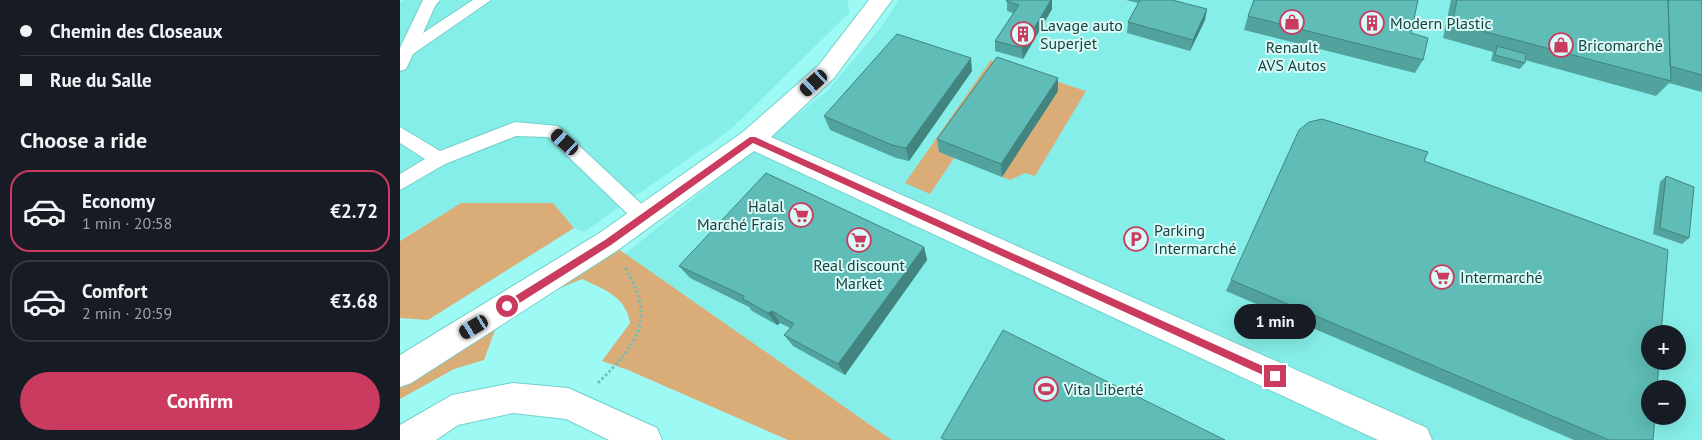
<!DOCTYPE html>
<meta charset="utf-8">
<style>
body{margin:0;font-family:"PT Sans",sans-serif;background:#242831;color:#f1f3f6;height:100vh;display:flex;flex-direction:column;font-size:19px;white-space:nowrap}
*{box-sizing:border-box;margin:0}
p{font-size:16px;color:#9ea1a6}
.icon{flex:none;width:28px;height:28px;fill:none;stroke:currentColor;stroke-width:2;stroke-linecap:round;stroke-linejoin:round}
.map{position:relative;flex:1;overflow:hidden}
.panel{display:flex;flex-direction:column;background:#171b24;width:400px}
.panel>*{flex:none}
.hud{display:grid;align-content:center;height:110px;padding:0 20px;background:#171b24}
.fabs{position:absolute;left:1241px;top:325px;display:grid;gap:10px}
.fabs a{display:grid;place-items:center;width:45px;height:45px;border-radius:50%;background:#171b24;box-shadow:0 5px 20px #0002;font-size:25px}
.end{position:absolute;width:22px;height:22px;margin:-11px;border:6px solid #ca3b5f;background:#fff;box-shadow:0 0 0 2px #fff}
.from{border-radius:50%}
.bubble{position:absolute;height:35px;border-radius:18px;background:#171b24;box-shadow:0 5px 20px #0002;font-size:16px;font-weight:700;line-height:35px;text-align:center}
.car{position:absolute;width:15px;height:30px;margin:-15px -8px;border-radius:6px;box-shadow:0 0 4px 1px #0007;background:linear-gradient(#222 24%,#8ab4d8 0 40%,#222 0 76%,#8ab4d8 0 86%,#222 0)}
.hud b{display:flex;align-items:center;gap:18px;height:48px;font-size:19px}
.hud b+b{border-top:1px solid #363941}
.hud i{width:12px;height:12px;background:#f1f3f6}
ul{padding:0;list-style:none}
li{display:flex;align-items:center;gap:15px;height:82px;margin:0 10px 8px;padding:0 10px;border:2px solid #363941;border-radius:20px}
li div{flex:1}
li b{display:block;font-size:19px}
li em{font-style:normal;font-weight:700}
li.active{border-color:#ca3b5f}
li>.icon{width:45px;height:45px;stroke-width:1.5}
h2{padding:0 20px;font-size:22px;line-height:60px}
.primary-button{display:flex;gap:10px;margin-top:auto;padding:10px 20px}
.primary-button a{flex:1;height:58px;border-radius:30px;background:#ca3b5f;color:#fff;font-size:20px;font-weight:700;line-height:58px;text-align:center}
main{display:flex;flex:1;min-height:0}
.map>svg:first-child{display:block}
.built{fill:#86eee8;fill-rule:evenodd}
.green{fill:#daad78}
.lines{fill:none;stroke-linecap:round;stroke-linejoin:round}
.service-casing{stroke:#73d0ca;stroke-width:2}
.minor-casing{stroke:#73d0ca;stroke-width:2}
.path{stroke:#72bdb8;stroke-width:3;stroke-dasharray:2.5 2.5;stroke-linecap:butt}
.service{fill:#fff;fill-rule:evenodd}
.minor{fill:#fff;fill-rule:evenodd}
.wall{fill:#52a29d}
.shaded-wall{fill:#42847f}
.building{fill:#5fbcb6;stroke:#42847f}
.route{fill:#ca3b5f}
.labels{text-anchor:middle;stroke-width:4;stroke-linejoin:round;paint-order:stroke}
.poi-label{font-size:16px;fill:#1b4240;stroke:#d9fbf8;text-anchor:start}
</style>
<main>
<section class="panel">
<div class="hud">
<b><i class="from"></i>Chemin des Closeaux</b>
<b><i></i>Rue du Salle</b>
</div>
<h2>Choose a ride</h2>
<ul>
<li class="active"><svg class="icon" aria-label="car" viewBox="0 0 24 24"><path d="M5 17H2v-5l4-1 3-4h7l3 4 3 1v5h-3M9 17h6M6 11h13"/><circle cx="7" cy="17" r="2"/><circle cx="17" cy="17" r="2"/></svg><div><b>Economy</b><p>1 min · 20:58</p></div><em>€2.72</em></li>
<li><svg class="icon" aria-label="car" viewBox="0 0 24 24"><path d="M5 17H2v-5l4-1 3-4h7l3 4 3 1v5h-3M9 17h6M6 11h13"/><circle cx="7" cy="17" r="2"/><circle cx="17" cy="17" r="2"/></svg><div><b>Comfort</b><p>2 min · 20:59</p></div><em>€3.68</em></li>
</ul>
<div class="primary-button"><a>Confirm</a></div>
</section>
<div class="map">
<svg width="1302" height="440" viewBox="0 0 1302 440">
<rect width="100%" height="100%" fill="#9cf9f3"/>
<path class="built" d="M4 0H447L450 12 331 129 184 232 174 228 153 203H61L0 240V3Z
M499 0H1302V440H492L225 254 428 90 482 26ZM1250 334H1278V361H1250ZM1250 389H1278V416H1250Z"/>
<path class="green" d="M591 60 686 91 635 176 625 173 610 180 540 152 554 158 530 194 505 183Z
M61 203H153L174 228 28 320 0 318V241Z
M217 248 492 440H388L228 370 202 361 230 323C226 296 203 289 182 279L148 293 95 330 84 360 54 369 0 399V381Z"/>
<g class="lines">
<g class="service-casing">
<path id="service" d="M23 0H40L35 6 23 33 73 0H91L13 54 6 69 0 71V48Z
M115 122 158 126 250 212 252 217 250 222 243 225 236 222 148 137 116 136 45 164 0 190V174L25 159 0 143V127L40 151Z"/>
</g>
<g class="minor-casing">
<path id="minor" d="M469 0H492L434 78 371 137 1027 428 1032 440H978L354 151 218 250 11 383 0 387V355L198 234 343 132 418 66Z
M113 383 168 388 257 428 262 440H209L166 419 113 413 58 425 36 440H0V425L52 395Z"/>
</g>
<path class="path" d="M198 383C237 344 257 320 225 267"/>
<use href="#service" class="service"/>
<use href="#minor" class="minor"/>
</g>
<path class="wall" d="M607 0H652V9L623 59 595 51V41L613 13 607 11Z
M726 0H772L805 20 790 51 727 33 728 22 738 3Z
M1051 0H1302V92L1269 83 1256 96 1125 60V63L1120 69 1091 61 1093 52 1043 38Z
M848 16 1011 33 1023 60 1015 73 844 30Z
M572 71 509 161 496 158 430 130 424 116Z
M658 91 602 177 539 152 537 139Z
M1024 161 1253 440H1174L826 291 831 280Z
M1266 176 1289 238 1282 244 1253 234 1260 182Z
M524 247 527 260 445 375 393 346 384 335 390 328 380 323 377 325 352 311 349 307 290 278 279 266Z"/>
<path class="shaded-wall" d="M651 0H652V9L623 59 622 48Z
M807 9 805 20 790 51 793 40Z
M571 58 572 71 509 161 506 148Z
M658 78V91L602 177 601 164Z
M524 247 527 260 445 375 438 364Z
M372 311 380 323 377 325 368 313Z"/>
<path class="building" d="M607 0H651L622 48 595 41 619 5 606 1Z
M740 0H772L807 9 793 40 728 22Z
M854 0H1018L1011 33 1028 38 1023 60 848 16Z
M1057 0H1268L1271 81 1052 23Z
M1268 0H1302V75L1270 66Z
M497 34 571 58 506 148 492 145 424 116Z
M1097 46 1126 54 1125 63 1095 55Z
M597 57 658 78 601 164 537 139Z
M922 119 1028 152 1024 161 1268 250 1261 334H1250V361H1259L1257 389H1250V416H1255L1253 440H1209L831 280 899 130 909 122Z
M366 173 524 247 438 364 384 335 394 324 372 311 368 313 343 299 344 296 279 266Z
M1266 176 1294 187 1289 238 1260 228Z
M603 330 825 440H545L541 438Z"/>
<path class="route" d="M350 137H355L878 373V379H872L353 143 211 245 110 309H104V303L205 240Z"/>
<defs>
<g id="shop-ring" transform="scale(1.25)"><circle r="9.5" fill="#d9fbf8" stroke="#ca3b5f" stroke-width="1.5"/><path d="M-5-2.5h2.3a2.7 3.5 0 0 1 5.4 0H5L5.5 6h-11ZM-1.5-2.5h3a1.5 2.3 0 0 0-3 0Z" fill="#ca3b5f"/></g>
<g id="building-ring" transform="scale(1.25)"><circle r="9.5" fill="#d9fbf8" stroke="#ca3b5f" stroke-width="1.5"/><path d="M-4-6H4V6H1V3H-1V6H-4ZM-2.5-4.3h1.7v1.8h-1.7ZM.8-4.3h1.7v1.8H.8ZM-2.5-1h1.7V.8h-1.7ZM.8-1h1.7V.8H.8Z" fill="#ca3b5f"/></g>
<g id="supermarket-ring" transform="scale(1.25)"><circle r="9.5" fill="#d9fbf8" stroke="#ca3b5f" stroke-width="1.5"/><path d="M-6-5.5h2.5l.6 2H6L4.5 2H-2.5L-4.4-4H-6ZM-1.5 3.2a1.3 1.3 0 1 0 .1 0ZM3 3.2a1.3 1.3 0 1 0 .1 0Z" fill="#ca3b5f"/></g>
<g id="parking-ring" transform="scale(1.25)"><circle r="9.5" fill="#d9fbf8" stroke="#ca3b5f" stroke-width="1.5"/><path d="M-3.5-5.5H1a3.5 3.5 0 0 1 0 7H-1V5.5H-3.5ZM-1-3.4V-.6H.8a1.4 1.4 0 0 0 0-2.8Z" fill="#ca3b5f"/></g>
<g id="stadium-ring" transform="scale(1.25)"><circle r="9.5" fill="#d9fbf8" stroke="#ca3b5f" stroke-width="1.5"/><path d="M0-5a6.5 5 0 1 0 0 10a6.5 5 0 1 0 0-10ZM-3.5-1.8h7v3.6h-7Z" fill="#ca3b5f"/></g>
</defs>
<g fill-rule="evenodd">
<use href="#shop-ring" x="892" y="22"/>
<use href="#building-ring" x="972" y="23"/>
<use href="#building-ring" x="623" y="34"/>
<use href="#shop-ring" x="1161" y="45"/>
<use href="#supermarket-ring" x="401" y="215"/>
<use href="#parking-ring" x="736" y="239"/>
<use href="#supermarket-ring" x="459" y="240"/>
<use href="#supermarket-ring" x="1042" y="277"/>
<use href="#stadium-ring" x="646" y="389"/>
</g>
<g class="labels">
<g class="poi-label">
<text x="990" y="29">Modern Plastic</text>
<text x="640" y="31">Lavage auto<tspan x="640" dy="18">Superjet</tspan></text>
<text x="1178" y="51">Bricomarché</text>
<text x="892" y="53" text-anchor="middle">Renault<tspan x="892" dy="18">AVS Autos</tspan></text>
<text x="384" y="212" text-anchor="end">Halal<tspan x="384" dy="18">Marché Frais</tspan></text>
<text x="754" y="236">Parking<tspan x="754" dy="18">Intermarché</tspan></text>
<text x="459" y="271" text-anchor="middle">Real discount<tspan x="459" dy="18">Market</tspan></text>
<text x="1060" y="283">Intermarché</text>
<text x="664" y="395">Vita Liberté</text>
</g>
</g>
</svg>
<div class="fabs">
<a>+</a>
<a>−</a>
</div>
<i class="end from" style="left:107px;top:306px"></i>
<i class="end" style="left:875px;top:376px"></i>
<div class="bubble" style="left:834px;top:304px;width:82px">1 min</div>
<i class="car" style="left:414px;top:83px;rotate:228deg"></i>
<i class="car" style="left:165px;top:142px;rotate:312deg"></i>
<i class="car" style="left:74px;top:327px;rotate:239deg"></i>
</div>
</main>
